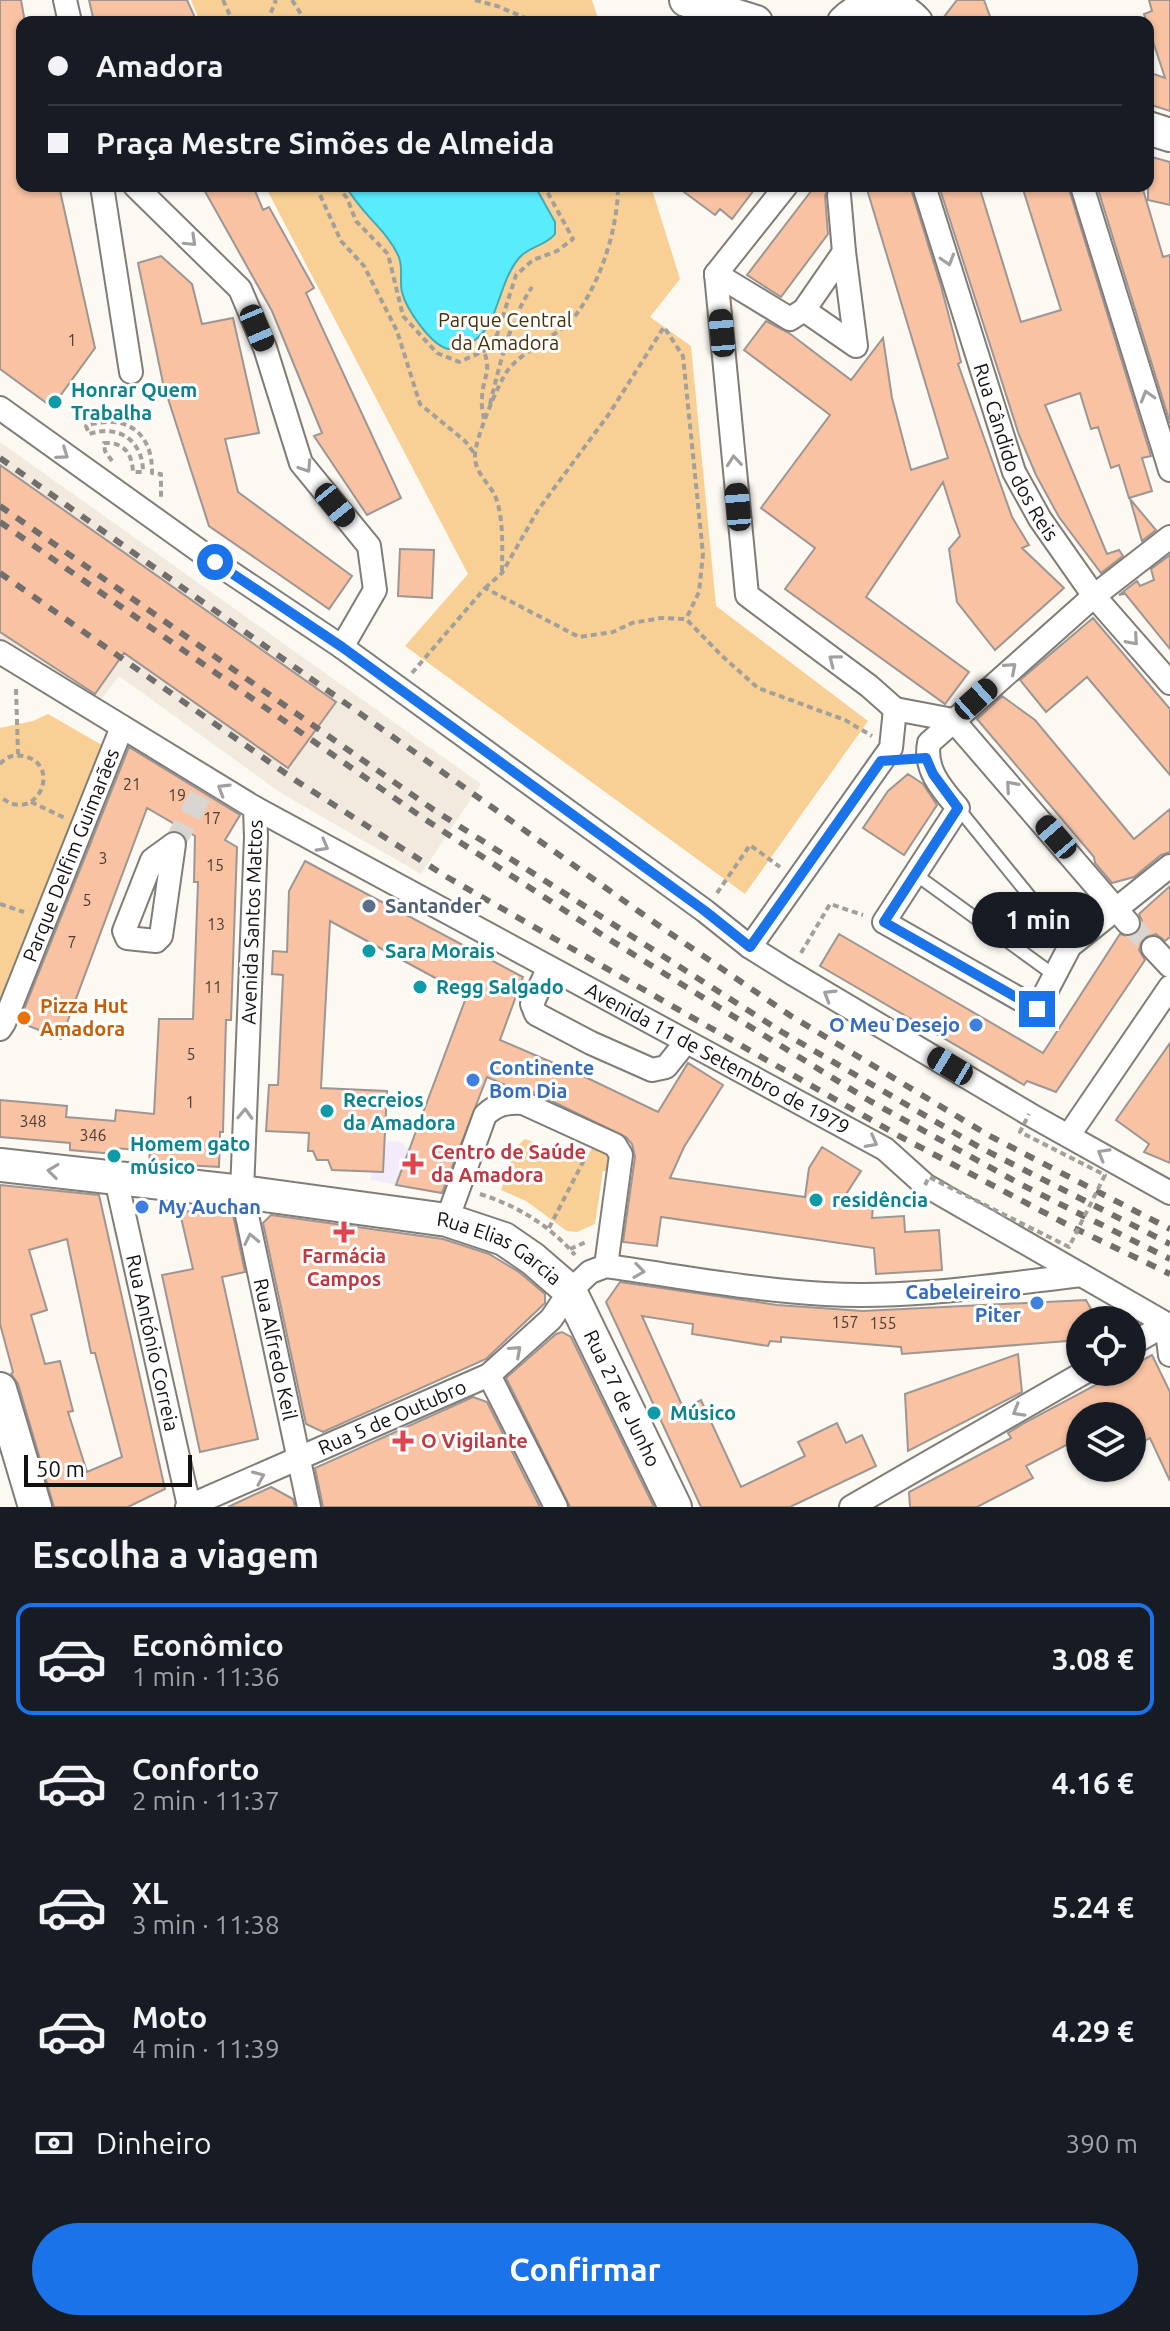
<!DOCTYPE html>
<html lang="pt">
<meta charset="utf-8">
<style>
body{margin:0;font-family:Ubuntu,sans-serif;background:#242831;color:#f1f3f6;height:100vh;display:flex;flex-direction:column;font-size:30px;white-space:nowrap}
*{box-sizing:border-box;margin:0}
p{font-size:26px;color:#9ea1a6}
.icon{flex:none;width:44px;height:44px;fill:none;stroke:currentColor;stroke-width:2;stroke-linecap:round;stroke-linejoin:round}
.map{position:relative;height:1507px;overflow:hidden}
.details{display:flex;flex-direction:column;background:#171b24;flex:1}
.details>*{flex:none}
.guide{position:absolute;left:16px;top:16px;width:1138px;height:176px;border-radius:16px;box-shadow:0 2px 6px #0004;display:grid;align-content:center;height:176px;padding:0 32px;background:#171b24}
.tools{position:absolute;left:1066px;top:1306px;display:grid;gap:16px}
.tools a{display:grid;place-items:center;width:80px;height:80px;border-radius:50%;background:#171b24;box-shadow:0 2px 6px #0004;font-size:40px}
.scale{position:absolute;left:24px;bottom:20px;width:168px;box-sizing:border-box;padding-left:8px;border:4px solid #131110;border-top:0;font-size:22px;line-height:28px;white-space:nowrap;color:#131110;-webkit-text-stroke:6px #fff;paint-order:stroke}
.end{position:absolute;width:36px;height:36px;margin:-18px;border:10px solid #1a73e8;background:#fff;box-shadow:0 0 0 4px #fff}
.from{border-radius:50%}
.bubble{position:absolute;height:56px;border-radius:28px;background:#171b24;box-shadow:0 2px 6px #0004;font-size:26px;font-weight:700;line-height:56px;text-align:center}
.car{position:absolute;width:24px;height:48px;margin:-24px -12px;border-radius:10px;box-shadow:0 0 6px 2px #0007;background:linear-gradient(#222 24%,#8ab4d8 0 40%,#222 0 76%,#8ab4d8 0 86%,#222 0)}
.guide b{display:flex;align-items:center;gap:28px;height:76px;font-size:30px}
.guide b+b{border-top:2px solid #363941}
.guide i{width:20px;height:20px;background:#f1f3f6}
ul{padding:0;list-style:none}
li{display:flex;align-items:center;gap:24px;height:112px;margin:0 16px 12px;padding:0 16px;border:4px solid transparent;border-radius:16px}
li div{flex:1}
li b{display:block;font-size:30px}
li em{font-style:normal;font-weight:700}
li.active{border-color:#1a73e8}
li>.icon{width:72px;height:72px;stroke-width:1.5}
h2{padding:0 32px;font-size:36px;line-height:96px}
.pay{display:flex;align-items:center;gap:20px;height:88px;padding:0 32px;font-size:30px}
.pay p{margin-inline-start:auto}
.cta{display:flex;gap:16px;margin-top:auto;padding:16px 32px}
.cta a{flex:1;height:92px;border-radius:48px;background:#1a73e8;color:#fff;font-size:32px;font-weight:700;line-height:92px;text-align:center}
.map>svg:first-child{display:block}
.built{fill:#f2eade}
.medical{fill:#f2ebfc}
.green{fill:#f8d095}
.water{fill:#59ecfd;stroke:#44aab6;stroke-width:2}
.building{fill:#f8c2a3;stroke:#9d9693;stroke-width:2;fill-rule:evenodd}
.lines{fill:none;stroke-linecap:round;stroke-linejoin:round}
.street-tunnel{stroke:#d9d5d0;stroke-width:22;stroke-dasharray:22 11;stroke-linecap:butt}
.lane-casing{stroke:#807c77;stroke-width:15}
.street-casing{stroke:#807c77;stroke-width:26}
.secondary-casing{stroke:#807c77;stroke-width:36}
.path{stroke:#a3a09c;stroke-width:4;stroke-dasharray:6 4;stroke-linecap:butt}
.lane{stroke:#fff;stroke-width:11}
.street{stroke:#fff;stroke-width:22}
.secondary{stroke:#fff;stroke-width:32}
.rail{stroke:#716e6b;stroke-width:6;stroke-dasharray:10 10;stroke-linecap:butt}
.path-bridge{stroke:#a3a09c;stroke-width:4;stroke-dasharray:6 4;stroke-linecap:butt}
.oneway{stroke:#a1a09f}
.route{stroke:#1a73e8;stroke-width:10}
.culture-dot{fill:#0f9aa8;stroke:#fff;stroke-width:3}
.service-dot{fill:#5c6f8a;stroke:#fff;stroke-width:3}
.food-dot{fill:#e8710a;stroke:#fff;stroke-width:3}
.shop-dot{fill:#3f7fe0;stroke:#fff;stroke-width:3}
.health-dot{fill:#e0444e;stroke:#fff;stroke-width:3}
.labels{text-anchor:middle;stroke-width:6;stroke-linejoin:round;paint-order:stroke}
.number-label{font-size:16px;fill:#4c3d35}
.park-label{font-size:20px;fill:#463008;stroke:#fff}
.culture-label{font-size:20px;font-weight:bold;fill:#0d838f;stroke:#fff;text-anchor:start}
.street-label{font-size:20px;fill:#131110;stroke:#fff}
.service-label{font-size:20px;font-weight:bold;fill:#4e5e75;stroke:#fff;text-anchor:start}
.food-label{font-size:20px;font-weight:bold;fill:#c56008;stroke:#fff;text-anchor:start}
.shop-label{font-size:20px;font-weight:bold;fill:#366cbe;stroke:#fff;text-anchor:end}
.health-label{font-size:20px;font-weight:bold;fill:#be3a42;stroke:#fff;text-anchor:start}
</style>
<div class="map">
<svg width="1170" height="1507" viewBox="0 0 1170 1507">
<rect width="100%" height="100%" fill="#fcf8f2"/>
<path class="built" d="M0 442 481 784 421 874 281 793 119 676 96 706 0 639Z"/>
<path class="medical" d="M416 1129 461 1145 443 1193 371 1180 374 1143 387 1144 388 1141 404 1143V1147L413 1149 416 1141 412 1139Z"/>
<path class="green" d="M191 0H592L599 22H200Z
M265 186H651L680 279 650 317 691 346 716 606 868 721 745 894 405 646 468 574Z
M48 714 107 748 0 1020V728L33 721Z
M525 1139 586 1160 595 1142 613 1151 611 1171H603L595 1224 577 1232 567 1231 526 1201 501 1190 516 1147Z"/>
<path class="water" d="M346 186H535L555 222V234C546 246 529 246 519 258 492 290 502 345 448 349 431 345 406 309 402 292 399 280 404 267 398 255 386 229 361 214 346 186Z"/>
<path class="building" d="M0 0H21L25 22H22V186H59L95 348 52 407 0 369Z
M89 0H187L197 22H94Z
M957 0H984L992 22H940Z
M1149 0H1170V111L1148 104V72L1165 78 1144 14 1152 11Z
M1148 156 1170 162V205L1148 200Z
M202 186H253L263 210 269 207 314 288 306 293 401 498 367 515 314 436 322 433 272 311Z
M676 186H757L732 219 720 209 715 215Z
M815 186H829L825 196 828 234 781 297 747 275Z
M866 186H910L941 286 961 362 958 364 1012 517 1029 545 1022 548 1064 588 995 650 957 602 949 549 960 536 943 482 866 597 969 672 945 704 785 589 815 548 761 508 830 415 744 350 766 321 789 333 851 380 883 338 892 398 911 470 948 458Z
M939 186H979L1021 322 1061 310 1022 186H1068L1151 456 1142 458 1152 491 1129 498 1119 465 1111 468 1098 427 1091 429 1080 393 1045 405 1107 554 1119 550 1123 556 1101 573 1059 517 1036 475 1019 435Z
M1097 186H1142L1163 257 1170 255V423Z
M161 256 192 284 202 324 233 318 259 433 225 439 238 492 352 576 329 609 209 526 163 383 138 263Z
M0 465 336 702 288 768 124 653 95 694 0 632Z
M1130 499 1156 530 1142 541Z
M400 549 434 550 432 598 398 596Z
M1170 555V649L1123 591 1124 594 1119 595 1137 581 1140 586 1154 580 1151 569Z
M1093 618 1170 709V775L1087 677 1046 712 1020 680Z
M1002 696 1035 720 1134 839 1170 809V852L1161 855 1134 877 1112 883 1095 863 1094 857 977 719Z
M129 747 240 815 225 840 237 847 231 1020H226L223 1132H220L219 1167 149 1163 150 1151 114 1148V1154L70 1150V1143L0 1137V1100L67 1106 66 1117 115 1121 116 1110 154 1114 159 1019H193L198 882H194L195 836 147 808 61 1039 19 1022Z
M908 774 923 784 937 805 904 855 863 828 888 791Z
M305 861 523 977 500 1040 579 1074 658 1112 688 1063 723 1085 684 1147 670 1178 805 1197 809 1168 822 1147 861 1171 841 1202 873 1206 872 1218 904 1216 905 1232 939 1230 942 1270 876 1274 874 1248 661 1217 657 1246 623 1242 635 1157 632 1144 626 1137 529 1090 515 1089 487 1077 442 1193 396 1185 467 995 330 921 321 1088 387 1091 383 1172 332 1170 328 1160H317L313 1151H308L309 1133 266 1131 269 1085H278L283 975 272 974 273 951 287 952 289 891Z
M1170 886V937L1165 941 1156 934 1143 938 1139 950 1145 960 1056 1092 1027 1081 1024 1085 820 966 839 934 1043 1053 1120 934 1130 937 1138 933 1142 921 1139 914Z
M1170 1043V1163L1144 1152 1149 1144 1116 1120Z
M0 1185 99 1195 165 1489 128 1507H54L18 1384 11 1374 13 1372 0 1324ZM67 1239 91 1353H95L122 1457 87 1472 68 1412 73 1411 60 1361 45 1364 31 1315 47 1310 29 1250Z
M208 1207 232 1210 245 1272 222 1277 258 1439 200 1452 162 1275 193 1269 180 1213Z
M271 1215 443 1239 489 1254 519 1272 545 1294V1303L486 1359 323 1432 306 1424 263 1223Z
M620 1282 777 1305 863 1311 1086 1300 1097 1320H1080V1340L902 1354 901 1347 781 1337V1342L770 1341 768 1346 692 1334 693 1324 642 1316 685 1412V1408L701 1400 741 1487 805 1456 798 1442 837 1423 846 1443 862 1435 876 1466 790 1507H701L606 1302Z
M562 1332 571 1337 654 1507H570L506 1378 556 1334Z
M1018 1354 1022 1392 908 1451 905 1394Z
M1152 1355 1170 1392V1481L1150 1438 1132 1447V1416H1080V1438L1026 1466 1033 1478 977 1507H910L909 1492 1011 1438 1008 1433 1024 1423 1120 1372H1132V1366Z
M473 1397 487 1402 540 1507H323L315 1468Z
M271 1487 293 1499 295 1507H228Z"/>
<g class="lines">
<path class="street-tunnel" d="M174 844 209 780
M1128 923 1153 948"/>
<g class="lane-casing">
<path id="lane" d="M958 808 1070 946
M915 874 1054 975"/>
</g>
<g class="street-casing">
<g id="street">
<path d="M65 0 70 22"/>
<path d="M102 186 131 372"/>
<path d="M135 186 240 289 265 348 301 463 369 546 375 590 342 647"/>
<path id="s1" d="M924 186 1014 472 1040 519 1094 596 1170 683"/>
<path d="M1082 186 1170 470"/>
<path d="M839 195 844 252"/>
<path d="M716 274 747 595 869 686 895 709 953 720 1128 923"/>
<path d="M716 274 790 319 804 310 856 346 844 252 804 310"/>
<path d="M716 274 786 186"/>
<path d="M0 408 215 562 342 647 705 911 750 947 790 972 1029 1114 1170 1193"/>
<path d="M1170 537 1094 596 929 743C924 769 941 788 958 808L884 922 1037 1009 1070 946 1170 866"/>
<path id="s2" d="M0 652 255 808 256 837 242 1192 309 1507"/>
<path id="s3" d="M255 808 885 1149 925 1185 1170 1326"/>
<path d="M174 844 161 936 156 941 127 938 124 931 152 860Z"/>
<path d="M750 947 891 748 895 709"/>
<path d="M1153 948 1170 966"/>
<path d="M548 969 532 1004 536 1014 591 1043 652 1070 666 1067 686 1042"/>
<path id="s4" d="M0 1029 4 1023 122 727"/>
<path d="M1069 1135 1170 987"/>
<path id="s5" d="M116 1179 189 1506"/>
<path d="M447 1220 485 1115C497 1104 506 1102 523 1103L615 1145 621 1155 606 1266"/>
<path d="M1132 1344 1166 1324 1170 1355"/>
<path d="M489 1375 556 1507"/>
<path id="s6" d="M187 1507 489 1375 551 1319 570 1291 590 1272 606 1266C678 1276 752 1290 825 1294 910 1299 996 1285 1081 1275"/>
<path d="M851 1507 1085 1372"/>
</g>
</g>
<g class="secondary-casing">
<g id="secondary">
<path d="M686 0 756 22"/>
<path d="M844 22C865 1 896 0 916 22"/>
<path d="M1148 128 1170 135"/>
<path id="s7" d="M0 1165 242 1192 447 1220 504 1239 533 1259 570 1291 675 1507"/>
<path d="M0 1389 35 1507"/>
</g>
</g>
<path class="path" d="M223 0 233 22
M292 0 306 22
M475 0 497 6 535 22
M267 22 276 0
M316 186 341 241 364 266 397 331 420 404 465 441 474 453
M337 186 347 198 356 221 388 254 403 316 437 353 459 362 484 351 497 335 516 275 533 260 557 251 573 239 544 186
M490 404C500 364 509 322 532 287
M484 419C483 413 481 405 482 399 482 378 492 374 484 351
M112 461 105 451 104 443C124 442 132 453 133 472H143C143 440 118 424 89 434L86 426C124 413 153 431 152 473L161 474V498
M502 571C502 548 504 521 496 498 490 483 474 473 475 455 475 440 498 383 508 370 526 347 561 336 578 312 602 278 618 227 618 186
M485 588 502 573 538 510 609 414 664 327 683 356 703 554 699 592 686 619
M412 673 485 588 579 637 613 632 632 623 661 618 686 619 722 656 758 688 845 720 872 736
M16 689 18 754
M0 764C6 757 13 754 23 756 65 764 35 828 0 796
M31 802 65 818
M717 893 750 845 780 867
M0 904 24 912
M801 953 830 904 863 915
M579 1074 583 1064
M480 1194C518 1206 549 1225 575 1255
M549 1228 586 1156
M570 1249 586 1242"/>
<use href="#lane" class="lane"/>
<use href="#street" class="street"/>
<use href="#secondary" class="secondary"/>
<path class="rail" d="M0 458 658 925 791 1016 988 1135 1170 1229
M0 506 434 810 782 1032 979 1147 1170 1244
M0 522 426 820 607 938 870 1101 1022 1185 1170 1259
M0 573 295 780 447 877 901 1137 1068 1225 1170 1274"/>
<path class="path-bridge" d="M925 1185 929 1177 1069 1247 1105 1175 1020 1132 1029 1114"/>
</g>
<defs><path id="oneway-chevron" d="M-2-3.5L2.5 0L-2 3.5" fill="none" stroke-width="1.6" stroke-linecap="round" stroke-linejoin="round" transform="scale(2)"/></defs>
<g class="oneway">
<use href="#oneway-chevron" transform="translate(191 241) rotate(44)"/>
<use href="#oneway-chevron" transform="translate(948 260) rotate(73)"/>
<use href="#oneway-chevron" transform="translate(1147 396) rotate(-107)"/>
<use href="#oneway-chevron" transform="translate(63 454) rotate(35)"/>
<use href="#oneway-chevron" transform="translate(734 461) rotate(-95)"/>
<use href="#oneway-chevron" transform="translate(306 467) rotate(57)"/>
<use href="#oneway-chevron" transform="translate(1133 640) rotate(49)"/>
<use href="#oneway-chevron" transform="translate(834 660) rotate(-143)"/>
<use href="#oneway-chevron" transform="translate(1011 668) rotate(-41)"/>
<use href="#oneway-chevron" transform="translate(1011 786) rotate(-131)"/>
<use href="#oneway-chevron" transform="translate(223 789) rotate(-149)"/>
<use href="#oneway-chevron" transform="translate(323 846) rotate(29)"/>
<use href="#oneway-chevron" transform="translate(829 995) rotate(-149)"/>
<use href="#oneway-chevron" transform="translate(245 1114) rotate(-88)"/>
<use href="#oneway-chevron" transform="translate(872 1142) rotate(28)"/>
<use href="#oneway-chevron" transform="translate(1103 1154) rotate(-150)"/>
<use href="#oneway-chevron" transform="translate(53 1171) rotate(-173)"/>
<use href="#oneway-chevron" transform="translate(251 1239) rotate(-102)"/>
<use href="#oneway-chevron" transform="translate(639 1271) rotate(8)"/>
<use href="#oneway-chevron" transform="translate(516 1351) rotate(-42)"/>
<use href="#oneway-chevron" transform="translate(1018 1411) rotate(150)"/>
<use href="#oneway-chevron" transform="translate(259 1477) rotate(-23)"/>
</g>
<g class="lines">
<path class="route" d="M215 562 342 647 705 911 750 947 881 761 926 758 933 774 958 808 884 922 1037 1009"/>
</g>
<g class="culture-dot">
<circle cx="55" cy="402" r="8"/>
<circle cx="369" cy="951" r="8"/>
<circle cx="420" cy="987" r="8"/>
<circle cx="327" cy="1111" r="8"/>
<circle cx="114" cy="1156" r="8"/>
<circle cx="816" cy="1200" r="8"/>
<circle cx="654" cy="1413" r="8"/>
</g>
<circle class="service-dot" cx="369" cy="906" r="8"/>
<circle class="food-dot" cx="24" cy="1018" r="8"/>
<g class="shop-dot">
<circle cx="976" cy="1025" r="8"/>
<circle cx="473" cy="1080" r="8"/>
<circle cx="142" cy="1207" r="8"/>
<circle cx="1037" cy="1303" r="8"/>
</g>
<g class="health-dot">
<path d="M409 1152h8v8h8v8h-8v8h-8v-8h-8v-8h8z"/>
<path d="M340 1220h8v8h8v8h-8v8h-8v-8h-8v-8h8z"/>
<path d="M399 1429h8v8h8v8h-8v8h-8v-8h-8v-8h8z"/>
</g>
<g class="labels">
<g class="number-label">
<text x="72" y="346">1</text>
<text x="132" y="790">21</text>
<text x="177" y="801">19</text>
<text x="212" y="824">17</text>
<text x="103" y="864">3</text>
<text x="215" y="871">15</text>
<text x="87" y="906">5</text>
<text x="216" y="930">13</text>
<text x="72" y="948">7</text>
<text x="213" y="993">11</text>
<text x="191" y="1060">5</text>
<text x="190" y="1108">1</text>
<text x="33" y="1127">348</text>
<text x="93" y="1141">346</text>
<text x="845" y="1328">157</text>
<text x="883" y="1329">155</text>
</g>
<g class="park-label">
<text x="505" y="327">Parque Central<tspan x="505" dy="23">da Amadora</tspan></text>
</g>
<g class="culture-label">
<text x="71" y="397">Honrar Quem<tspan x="71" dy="23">Trabalha</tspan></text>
<text x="385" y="958">Sara Morais</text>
<text x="436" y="994">Regg Salgado</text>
<text x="343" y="1107">Recreios<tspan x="343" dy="23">da Amadora</tspan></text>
<text x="130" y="1151">Homem gato<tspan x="130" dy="23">músico</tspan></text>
<text x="832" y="1207">residência</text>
<text x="670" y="1420">Músico</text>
</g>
<g class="street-label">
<text dy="7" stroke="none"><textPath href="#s1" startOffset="282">Rua Cândido dos Reis</textPath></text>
<text dy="7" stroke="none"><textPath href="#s4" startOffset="188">Parque Delfim Guimarães</textPath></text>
<text transform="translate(252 922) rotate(-88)" y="7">Avenida Santos Mattos</text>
<text dy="7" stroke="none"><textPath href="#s3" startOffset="526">Avenida 11 de Setembro de 1979</textPath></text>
<text dy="7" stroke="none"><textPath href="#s7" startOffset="510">Rua Elias Garcia</textPath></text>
<text dy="7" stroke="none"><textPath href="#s5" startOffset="168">Rua António Correia</textPath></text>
<text dy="7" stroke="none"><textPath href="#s2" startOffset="844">Rua Alfredo Keil</textPath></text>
<text dy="7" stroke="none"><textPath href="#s7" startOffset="714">Rua 27 de Junho</textPath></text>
<text dy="7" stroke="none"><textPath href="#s6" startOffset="224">Rua 5 de Outubro</textPath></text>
</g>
<g class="service-label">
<text x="385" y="913">Santander</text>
</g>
<g class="food-label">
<text x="40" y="1013">Pizza Hut<tspan x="40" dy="23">Amadora</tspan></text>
</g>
<g class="shop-label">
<text x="960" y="1032">O Meu Desejo</text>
<text x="489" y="1075" text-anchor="start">Continente<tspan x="489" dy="23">Bom Dia</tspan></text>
<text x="158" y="1214" text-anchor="start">My Auchan</text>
<text x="1021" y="1299">Cabeleireiro<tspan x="1021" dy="23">Piter</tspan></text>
</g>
<g class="health-label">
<text x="431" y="1159">Centro de Saúde<tspan x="431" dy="23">da Amadora</tspan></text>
<text x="344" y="1263" text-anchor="middle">Farmácia<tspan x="344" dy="23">Campos</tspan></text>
<text x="421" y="1448">O Vigilante</text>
</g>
</g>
</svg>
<div class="tools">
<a><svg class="icon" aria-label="locate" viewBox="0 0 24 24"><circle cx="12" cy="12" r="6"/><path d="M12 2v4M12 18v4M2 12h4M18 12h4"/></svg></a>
<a><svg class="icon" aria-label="layers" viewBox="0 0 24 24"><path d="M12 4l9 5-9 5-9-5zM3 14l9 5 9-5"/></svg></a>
</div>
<div class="scale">50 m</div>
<i class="end from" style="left:215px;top:562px"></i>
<i class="end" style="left:1037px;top:1009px"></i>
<div class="bubble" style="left:972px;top:892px;width:132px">1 min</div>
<i class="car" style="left:257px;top:328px;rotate:157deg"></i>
<i class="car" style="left:722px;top:333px;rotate:355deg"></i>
<i class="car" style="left:335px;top:505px;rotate:141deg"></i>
<i class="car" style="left:738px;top:507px;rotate:355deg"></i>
<i class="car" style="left:976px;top:699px;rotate:48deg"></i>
<i class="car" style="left:1056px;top:837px;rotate:319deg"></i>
<i class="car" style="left:950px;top:1066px;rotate:301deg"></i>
<div class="guide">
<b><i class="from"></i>Amadora</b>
<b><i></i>Praça Mestre Simões de Almeida</b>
</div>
</div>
<section class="details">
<h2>Escolha a viagem</h2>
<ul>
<li class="active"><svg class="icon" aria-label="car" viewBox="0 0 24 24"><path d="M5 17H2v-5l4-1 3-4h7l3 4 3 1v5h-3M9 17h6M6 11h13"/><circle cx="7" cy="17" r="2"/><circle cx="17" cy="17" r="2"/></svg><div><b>Econômico</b><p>1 min · 11:36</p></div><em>3.08 €</em></li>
<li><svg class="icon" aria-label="car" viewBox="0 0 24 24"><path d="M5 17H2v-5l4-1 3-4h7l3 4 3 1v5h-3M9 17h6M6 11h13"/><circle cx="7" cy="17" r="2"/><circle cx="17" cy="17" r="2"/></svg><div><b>Conforto</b><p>2 min · 11:37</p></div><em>4.16 €</em></li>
<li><svg class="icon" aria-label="car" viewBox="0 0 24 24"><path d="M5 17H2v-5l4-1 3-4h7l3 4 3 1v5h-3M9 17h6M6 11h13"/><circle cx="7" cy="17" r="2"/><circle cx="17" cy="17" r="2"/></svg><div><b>XL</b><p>3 min · 11:38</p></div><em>5.24 €</em></li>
<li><svg class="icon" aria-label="car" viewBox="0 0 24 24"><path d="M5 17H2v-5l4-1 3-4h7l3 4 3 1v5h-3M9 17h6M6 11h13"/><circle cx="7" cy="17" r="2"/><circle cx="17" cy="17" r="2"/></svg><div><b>Moto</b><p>4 min · 11:39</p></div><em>4.29 €</em></li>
</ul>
<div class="pay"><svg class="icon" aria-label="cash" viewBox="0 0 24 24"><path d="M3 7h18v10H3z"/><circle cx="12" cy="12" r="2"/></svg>Dinheiro<p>390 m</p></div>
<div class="cta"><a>Confirmar</a></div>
</section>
